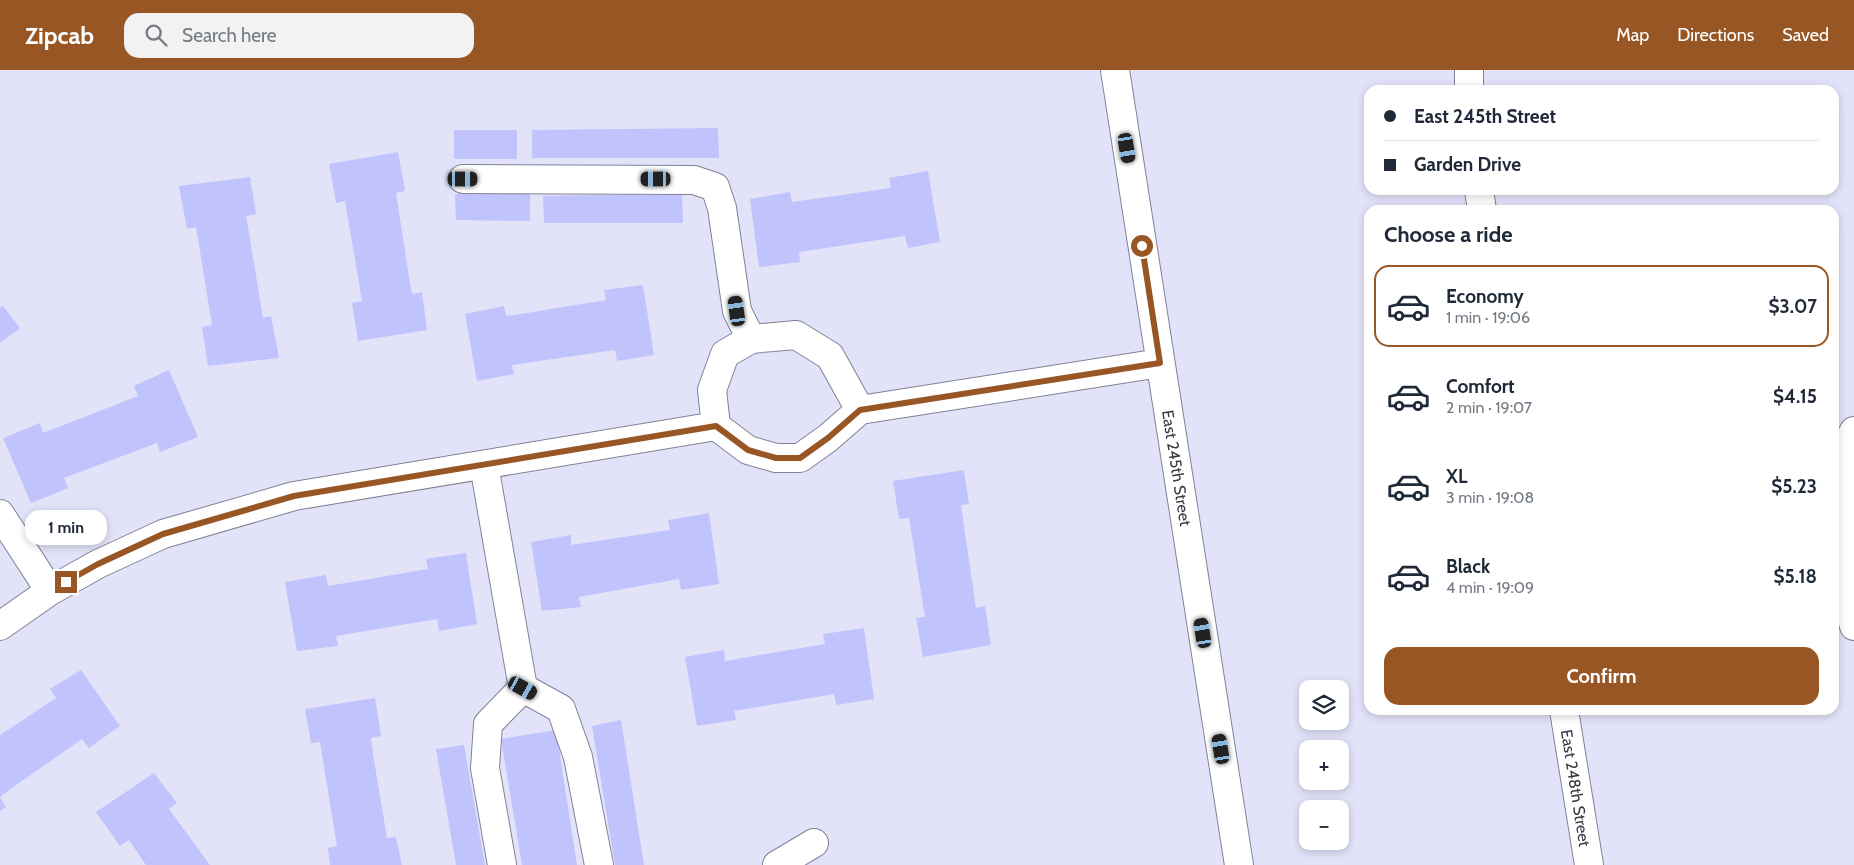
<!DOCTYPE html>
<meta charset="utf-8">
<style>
body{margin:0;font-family:Cabin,sans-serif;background:#f2f2f3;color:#1f2937;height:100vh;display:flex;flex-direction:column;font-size:19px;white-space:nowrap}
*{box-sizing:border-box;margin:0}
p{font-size:16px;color:#747a83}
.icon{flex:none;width:28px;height:28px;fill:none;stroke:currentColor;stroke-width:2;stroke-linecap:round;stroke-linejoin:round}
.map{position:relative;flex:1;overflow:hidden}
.sheet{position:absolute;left:1364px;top:135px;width:475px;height:510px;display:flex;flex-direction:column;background:#fff;border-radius:15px;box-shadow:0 2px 8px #0003}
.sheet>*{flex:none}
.guide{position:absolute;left:1364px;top:15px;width:475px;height:110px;border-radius:15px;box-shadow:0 2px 8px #0003;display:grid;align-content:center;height:110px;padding:0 20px;background:#fff}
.tools{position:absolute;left:1299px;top:610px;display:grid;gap:10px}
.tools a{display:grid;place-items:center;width:50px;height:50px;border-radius:10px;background:#fff;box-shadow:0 2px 8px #0003;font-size:25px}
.end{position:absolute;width:22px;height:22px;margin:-11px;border:6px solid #985625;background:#fff;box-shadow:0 0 0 2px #fff}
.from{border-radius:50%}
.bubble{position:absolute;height:35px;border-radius:15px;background:#fff;box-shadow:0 2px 8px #0003;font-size:16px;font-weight:700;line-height:35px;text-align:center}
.car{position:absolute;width:15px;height:30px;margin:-15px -8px;border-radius:6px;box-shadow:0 0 4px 1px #0007;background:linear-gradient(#222 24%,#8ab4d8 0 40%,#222 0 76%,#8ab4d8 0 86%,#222 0)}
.guide b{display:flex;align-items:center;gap:18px;height:48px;font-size:19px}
.guide b+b{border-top:1px solid #e0e1e3}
.guide i{width:12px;height:12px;background:#1f2937}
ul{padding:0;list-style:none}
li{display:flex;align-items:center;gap:15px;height:82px;margin:0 10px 8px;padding:0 10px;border:2px solid transparent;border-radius:15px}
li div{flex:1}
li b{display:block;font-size:19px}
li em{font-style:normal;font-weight:700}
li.on{border-color:#985625}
li>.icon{width:45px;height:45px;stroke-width:1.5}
h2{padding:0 20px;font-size:22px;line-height:60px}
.primary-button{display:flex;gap:10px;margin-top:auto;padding:10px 20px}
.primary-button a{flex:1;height:58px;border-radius:15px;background:#985625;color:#fff;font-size:20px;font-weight:700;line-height:58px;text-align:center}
header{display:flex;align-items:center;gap:30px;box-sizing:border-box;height:70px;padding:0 25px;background:#985625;color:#fff}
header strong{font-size:24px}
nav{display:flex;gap:28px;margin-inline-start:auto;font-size:18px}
.search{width:350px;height:45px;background:#f2f2f3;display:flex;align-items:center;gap:12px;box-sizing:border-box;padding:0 18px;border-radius:15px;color:#747a83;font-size:19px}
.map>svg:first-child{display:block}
.building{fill:#c1c3fc}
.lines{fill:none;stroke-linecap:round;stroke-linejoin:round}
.minor-casing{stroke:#808296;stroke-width:30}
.minor{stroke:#fff;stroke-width:28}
.route{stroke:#985625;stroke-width:6}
.labels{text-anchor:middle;stroke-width:4.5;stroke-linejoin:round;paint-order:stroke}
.street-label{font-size:16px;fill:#393942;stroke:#fff}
</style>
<header>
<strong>Zipcab</strong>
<div class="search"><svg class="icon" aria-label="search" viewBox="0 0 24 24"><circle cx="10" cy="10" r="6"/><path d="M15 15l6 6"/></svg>Search here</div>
<nav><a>Map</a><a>Directions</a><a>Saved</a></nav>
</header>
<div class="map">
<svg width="1854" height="795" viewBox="0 0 1854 795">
<rect width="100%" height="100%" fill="#e2e3f9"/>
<path class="building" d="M718 58 719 88H532V60Z
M454 60H517V89H454Z
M398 82 405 121 396 123 409 207 412 224 422 222 427 260 358 271 352 233 362 231 345 131 336 133 329 94Z
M928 101 940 172 908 178 905 166 799 182 800 192 759 197 750 129 790 122 792 132 891 118 889 108Z
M250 107 256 144 246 146 249 163 263 248 271 246 279 288 208 296 202 257 212 255 196 157 187 159 179 116Z
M455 124H530V151L456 150Z
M682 124 683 153H544L543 126Z
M643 215 654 285 617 291 615 280 512 295 514 304 477 311 465 244 504 236 506 246 521 244 606 230 604 220Z
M3 236 20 258 0 273V238Z
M169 300 198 367 160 382 157 373 64 408 68 418 31 433 3 368 40 353 43 363 138 326 134 316Z
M964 400 969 434 961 435 976 538 985 536 991 575 923 587 916 548 925 547 909 448 899 449 893 411Z
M709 443 719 514 681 520 679 509 579 527 581 537 542 541 531 472 571 465V475L670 460 668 450Z
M466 483 477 554 439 561 437 549 336 566 338 576 297 581 285 512 326 505 328 516 428 499 426 489Z
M864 558 874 629 836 635 834 624 734 641 736 650 697 656 685 587 724 580 725 591 825 574 823 564Z
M81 600 120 656 89 678 82 669 12 718 0 727 6 737 0 741V665L56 628 50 619Z
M375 628 381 666 371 668 373 684 387 768 396 767 402 795H330L328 778 337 776 320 672 311 673 305 639Z
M621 650 644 795H615L592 656Z
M556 660 577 795H522L501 669Z
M464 675 485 795H456L436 679Z
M154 703 177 733 169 739 210 795H146L129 770 120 776 96 742Z"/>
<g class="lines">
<g class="minor-casing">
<path id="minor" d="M1115 0 1239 795
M1469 0V20
M463 109 694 110 715 117 722 138 737 241 751 269
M1479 120 1482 140
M716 356 712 320 725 284 751 269 796 265 830 286 860 340
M1854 361 1848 372 1846 529 1854 556
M484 395 523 618 488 654 485 698 502 795
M0 444 50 521
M0 556 50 521 98 494 163 464 294 426 716 356 748 380 776 388H800L828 368 860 340 1160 293
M523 618 561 639 578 687 599 795
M1564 640 1589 795
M777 795 814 773"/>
</g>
<use href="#minor" class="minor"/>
</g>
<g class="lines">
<path class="route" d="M66 512 98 494 163 464 294 426 716 356 748 380 776 388H800L828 368 860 340 1160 293 1142 176"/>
</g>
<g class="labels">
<g class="street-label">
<text transform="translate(1177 398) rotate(81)" y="6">East 245th Street</text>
<text transform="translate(1576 718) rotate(81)" y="6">East 248th Street</text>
</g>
</g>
</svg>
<div class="tools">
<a><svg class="icon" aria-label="layers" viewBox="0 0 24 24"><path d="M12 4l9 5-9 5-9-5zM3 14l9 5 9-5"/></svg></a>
<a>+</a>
<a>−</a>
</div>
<i class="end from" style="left:1142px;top:176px"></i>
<i class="end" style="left:66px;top:512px"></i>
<div class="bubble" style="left:25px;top:440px;width:82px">1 min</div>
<i class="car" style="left:1127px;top:78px;rotate:171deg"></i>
<i class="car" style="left:463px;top:109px;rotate:90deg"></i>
<i class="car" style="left:656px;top:109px;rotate:270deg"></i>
<i class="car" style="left:737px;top:241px;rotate:352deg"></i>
<i class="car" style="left:1203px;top:563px;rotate:351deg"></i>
<i class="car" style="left:523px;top:618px;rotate:119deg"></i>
<i class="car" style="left:1221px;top:679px;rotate:351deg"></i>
<div class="guide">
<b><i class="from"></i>East 245th Street</b>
<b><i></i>Garden Drive</b>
</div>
<section class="sheet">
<h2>Choose a ride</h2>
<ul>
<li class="on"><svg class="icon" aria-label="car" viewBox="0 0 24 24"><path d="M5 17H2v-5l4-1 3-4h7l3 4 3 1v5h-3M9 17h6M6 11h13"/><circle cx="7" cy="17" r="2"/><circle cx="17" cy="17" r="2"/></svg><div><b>Economy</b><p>1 min · 19:06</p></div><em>$3.07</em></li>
<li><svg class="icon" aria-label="car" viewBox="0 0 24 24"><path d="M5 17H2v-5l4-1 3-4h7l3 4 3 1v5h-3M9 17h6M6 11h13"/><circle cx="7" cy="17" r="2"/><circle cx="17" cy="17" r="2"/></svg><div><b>Comfort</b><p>2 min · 19:07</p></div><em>$4.15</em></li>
<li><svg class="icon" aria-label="car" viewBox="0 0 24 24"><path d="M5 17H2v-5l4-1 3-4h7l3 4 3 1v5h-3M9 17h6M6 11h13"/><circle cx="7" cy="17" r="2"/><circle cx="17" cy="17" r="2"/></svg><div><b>XL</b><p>3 min · 19:08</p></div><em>$5.23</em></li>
<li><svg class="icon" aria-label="car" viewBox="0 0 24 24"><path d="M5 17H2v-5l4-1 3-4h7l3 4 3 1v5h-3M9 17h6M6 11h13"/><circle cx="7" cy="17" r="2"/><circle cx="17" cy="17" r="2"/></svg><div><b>Black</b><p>4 min · 19:09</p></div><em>$5.18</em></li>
</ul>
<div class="primary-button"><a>Confirm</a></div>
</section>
</div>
